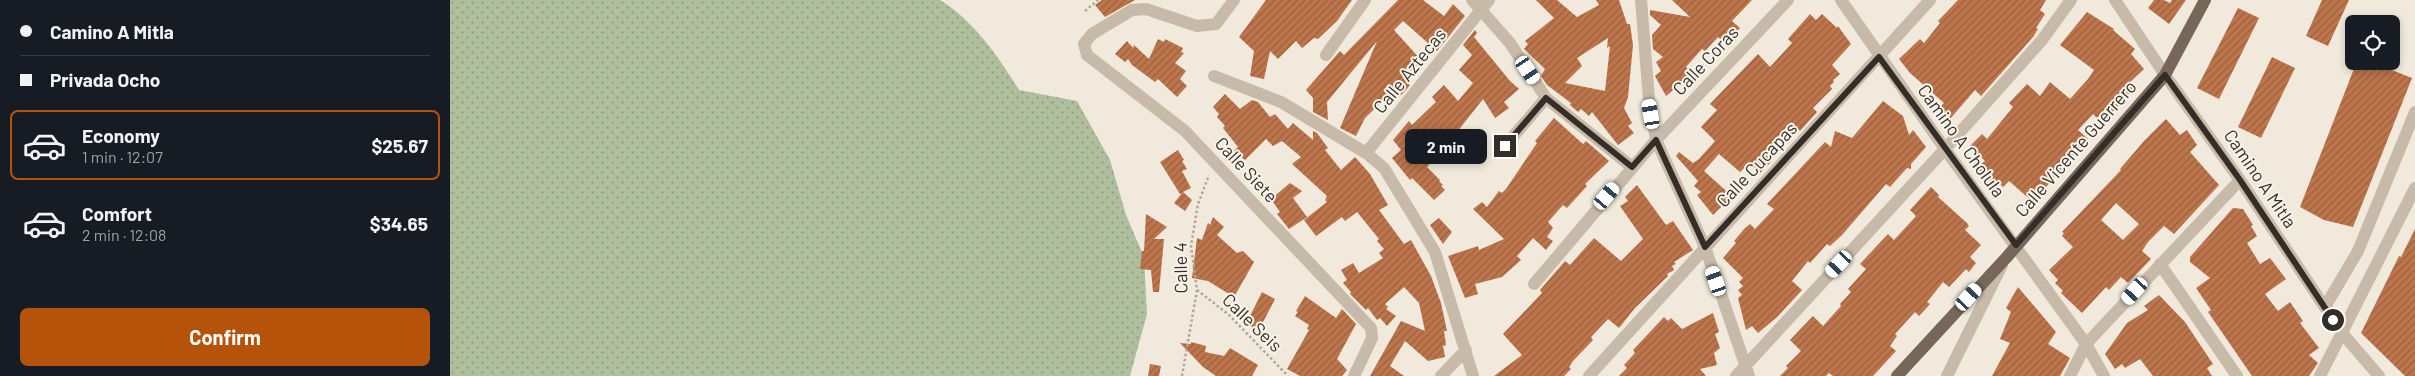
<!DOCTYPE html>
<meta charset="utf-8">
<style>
body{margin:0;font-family:Barlow,sans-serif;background:#242831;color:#f1f3f6;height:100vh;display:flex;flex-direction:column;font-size:19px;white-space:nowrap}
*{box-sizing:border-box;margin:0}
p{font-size:16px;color:#9ea1a6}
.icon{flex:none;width:28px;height:28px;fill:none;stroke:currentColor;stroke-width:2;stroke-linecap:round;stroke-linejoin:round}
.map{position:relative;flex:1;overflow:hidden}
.sheet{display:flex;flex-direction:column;background:#171b24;width:450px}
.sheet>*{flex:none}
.hud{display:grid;align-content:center;height:110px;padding:0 20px;background:#171b24}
.tools{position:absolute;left:1895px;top:15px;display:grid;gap:10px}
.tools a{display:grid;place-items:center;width:55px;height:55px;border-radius:8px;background:#171b24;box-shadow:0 2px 8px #0003;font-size:25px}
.end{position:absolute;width:22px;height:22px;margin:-11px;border:6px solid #352e28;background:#fff;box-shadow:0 0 0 2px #fff}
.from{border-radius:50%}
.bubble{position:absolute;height:35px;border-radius:8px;background:#171b24;box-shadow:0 2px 8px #0003;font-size:16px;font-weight:700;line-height:35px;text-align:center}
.car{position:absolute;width:15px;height:30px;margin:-15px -8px;border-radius:6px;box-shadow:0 0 4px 1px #0007;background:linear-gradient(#fff 24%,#345 0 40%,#fff 0 76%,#345 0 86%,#fff 0)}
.hud b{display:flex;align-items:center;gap:18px;height:48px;font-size:19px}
.hud b+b{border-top:1px solid #363941}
.hud i{width:12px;height:12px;background:#f1f3f6}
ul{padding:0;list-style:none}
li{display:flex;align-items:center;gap:15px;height:70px;margin:0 10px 8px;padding:0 10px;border:2px solid transparent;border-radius:8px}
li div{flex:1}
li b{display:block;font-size:19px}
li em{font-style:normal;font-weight:700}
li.selected{border-color:#b45309}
li>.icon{width:45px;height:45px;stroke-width:1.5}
.action{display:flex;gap:10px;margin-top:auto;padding:10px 20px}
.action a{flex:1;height:58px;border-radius:8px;background:#b45309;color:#fff;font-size:20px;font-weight:700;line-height:58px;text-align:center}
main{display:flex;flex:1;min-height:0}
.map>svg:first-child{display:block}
.grass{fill:url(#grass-dots)}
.building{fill:url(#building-hatch);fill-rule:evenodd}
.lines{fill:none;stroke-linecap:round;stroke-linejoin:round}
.path{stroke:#b3a593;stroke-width:2.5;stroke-dasharray:2.5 2.5;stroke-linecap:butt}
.minor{stroke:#c7baa9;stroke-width:12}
.major{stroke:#76675a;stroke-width:12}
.route{stroke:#352e28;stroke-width:6}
.labels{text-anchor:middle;stroke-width:4;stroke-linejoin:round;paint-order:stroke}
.street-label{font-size:18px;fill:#352e28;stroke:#f8f3e8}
</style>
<main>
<section class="sheet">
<div class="hud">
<b><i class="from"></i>Camino A Mitla</b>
<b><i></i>Privada Ocho</b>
</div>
<ul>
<li class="selected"><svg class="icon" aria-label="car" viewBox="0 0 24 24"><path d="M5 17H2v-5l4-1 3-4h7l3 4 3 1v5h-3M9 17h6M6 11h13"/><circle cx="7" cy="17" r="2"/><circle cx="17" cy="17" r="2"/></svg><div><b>Economy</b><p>1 min · 12:07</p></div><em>$25.67</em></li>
<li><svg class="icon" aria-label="car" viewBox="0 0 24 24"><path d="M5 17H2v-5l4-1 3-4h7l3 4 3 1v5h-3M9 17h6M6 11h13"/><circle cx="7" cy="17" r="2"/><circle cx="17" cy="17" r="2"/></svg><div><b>Comfort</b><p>2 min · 12:08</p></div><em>$34.65</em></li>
</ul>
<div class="action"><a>Confirm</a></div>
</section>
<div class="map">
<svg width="1965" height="376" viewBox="0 0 1965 376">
<defs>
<pattern id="grass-dots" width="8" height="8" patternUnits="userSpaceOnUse" patternTransform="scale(1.25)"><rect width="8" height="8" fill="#afbe9d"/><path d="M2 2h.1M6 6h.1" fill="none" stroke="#8f9b80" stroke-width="1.8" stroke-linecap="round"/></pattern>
<pattern id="building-hatch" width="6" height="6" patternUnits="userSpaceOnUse" patternTransform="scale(1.25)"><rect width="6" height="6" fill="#bd754c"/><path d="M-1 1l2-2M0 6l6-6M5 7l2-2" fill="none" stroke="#9a603f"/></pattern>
</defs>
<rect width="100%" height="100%" fill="#f0e9dc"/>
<path class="grass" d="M0 0H490C524 21 548 56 569 90L627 101 660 160 676 215 694 257 697 314 680 376H0Z"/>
<path class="building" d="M652 0H685L655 17 645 5Z
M816 0H902L887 21 868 39 864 38 852 48 846 41 828 59 820 51 814 79 800 76 804 51 789 37Z
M948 0H973L994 16 1003 4 1015 16 987 51 953 21 944 30 972 61 953 77 960 85 956 90 949 97 943 91 915 118 906 136 890 128 927 41 877 102 878 120 863 112V98L856 90 890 51 894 55Z
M1086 0H1107L1127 17 1149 5 1146 0H1169L1177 24H1180L1183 45 1178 97 1174 108 1182 123 1178 126 1184 133 1168 145 1142 112 1139 116 1131 109 1128 112 1120 105 1121 103 1097 85 1091 76 1095 69 1074 49 1078 44 1075 41 1104 18ZM1158 38 1157 48 1160 46 1155 91 1115 83 1132 66 1127 58Z
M1222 0H1302L1282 21 1290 28 1286 33 1276 44 1268 37 1255 51 1252 49 1236 67 1242 74 1216 96 1205 76 1211 71 1206 62 1213 57 1203 49 1202 35 1211 25 1200 15V10L1240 17Z
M1508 0H1596L1590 10 1595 14 1586 28 1588 29 1583 37 1531 96 1525 90 1500 119 1489 108 1494 103 1460 73 1449 59 1470 39 1474 43 1490 23 1488 21Z
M1704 0H1714L1720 3 1722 0H1736L1719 24 1698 8Z
M1872 0H1899L1878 46 1856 36Z
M1788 8 1809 18 1769 99 1747 88Z
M1637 12 1664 29 1663 30 1685 49 1681 54 1694 69 1680 82 1686 86 1662 113 1656 108 1647 118 1643 114 1628 130 1638 139 1583 202 1559 181 1553 187 1550 184 1541 191 1527 167 1535 161 1520 146 1532 134 1537 139 1563 107 1559 103 1577 84 1590 96 1600 82 1620 99 1638 79 1644 70 1610 45Z
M1360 14 1366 20 1372 14 1387 28 1388 26 1401 44 1382 65 1390 74 1383 80 1384 82 1380 86 1382 89 1363 108 1367 112 1350 131 1341 122 1324 141 1330 146 1318 158 1322 161 1310 173 1299 163 1290 172 1269 154 1254 171 1284 198 1276 208 1273 205 1263 215 1247 195 1251 192 1244 186 1248 181 1226 156 1229 152 1243 163 1249 159 1265 141 1251 127 1267 110 1260 104 1308 54 1320 67 1342 43 1338 39Z
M1025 30 1027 33 1024 37 1060 81 1069 89 1054 102 1059 108 1045 118 1033 99 1000 141 997 137 981 152 986 157 977 167 990 180 989 181 993 185 991 186 995 190 984 200 962 178 960 180 942 158 951 150 943 140 959 121 962 125 986 102 982 97 994 85 1008 101 1023 83 1009 70 1022 55 1013 45Z
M708 39 714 42 715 39 733 48 731 52 734 53 725 63 736 71 730 79 737 86 727 97 708 79 705 82 682 65 678 59 675 62 665 54 677 41 683 48 684 45 699 59Z
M1822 57 1845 68 1811 138 1788 127Z
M1907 61H1919L1962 78 1903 227 1874 220 1850 207Z
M775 94 790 109 802 100 808 102 820 117 825 114 838 129 843 123 863 140V131L867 133 878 148 875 150 891 170 905 157 920 174 938 205 929 210 954 244 961 240 981 276 991 303 997 331H994L996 345 993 346 995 357 978 361 955 341 940 366 954 376H920L951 321 975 331 969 303 954 287 935 304 938 307 936 309 946 316 937 326 930 318 927 320 918 308 916 310 900 294 901 292 893 283 897 280 891 270 903 263 909 273 933 258 929 253 934 249 927 241 929 239 907 212 895 221 892 217 866 236 854 220 877 202 875 200 877 196 842 164 851 157 832 141 823 146 816 139 795 160 784 151 788 147 773 128 775 126 767 117 769 114 763 107Z
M1433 101 1453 116 1459 135 1463 130 1476 147 1461 164V169L1457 168 1440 187 1436 184 1392 235 1380 246 1377 244 1360 263 1358 261 1342 281 1352 290 1327 317 1308 333 1302 326 1296 330 1288 298 1292 295 1288 290 1293 286 1289 282 1293 278 1273 258 1286 243 1284 241 1295 228 1300 224 1305 229 1324 209 1317 204 1375 142 1381 147 1385 131 1402 138Z
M1104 118 1133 144 1136 141 1159 161 1135 184 1137 186 1117 208 1113 205 1098 222 1103 228 1097 237 1103 241 1096 250 1083 238 1067 256 1071 260 1052 277 1025 284 1028 294 1015 298 998 256 1028 246 1029 250 1054 239 1023 209 1032 202 1037 207 1049 191 1052 193 1056 189 1087 143 1085 141Z
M1716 119 1730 135 1737 130 1747 145 1740 152 1769 185 1724 234 1714 226 1698 242 1692 251 1701 259 1678 283 1671 277 1659 290 1656 287 1632 313 1611 293 1613 291 1605 283 1608 280 1599 270 1623 247 1612 236 1614 233 1612 232 1671 170 1670 169 1694 141ZM1666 203 1689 224 1673 240 1651 220Z
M728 150 734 160 732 161 737 169 732 171 741 188 733 192 742 200 735 211 724 203 732 193 730 194 710 162Z
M840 183 852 191 843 198 857 217 839 229 827 214 830 212 821 199Z
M1187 185 1216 225 1223 221 1243 250 1224 262 1226 264 1222 266 1224 270 1217 274 1218 276 1185 308 1169 328 1158 319 1141 337 1143 340 1123 361 1119 367 1121 369 1114 376H1044L1072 355 1053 334 1092 293 1090 290 1115 261 1120 265 1144 238 1171 261 1193 239 1170 206 1178 201 1175 197Z
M1481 187 1489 195 1488 197 1517 223 1519 226 1515 230 1531 245 1520 257 1526 263 1519 272 1516 269 1499 287 1493 282 1477 302 1480 304 1469 316 1465 312 1445 334 1447 336 1440 346 1446 351 1423 376H1383L1379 373 1376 376H1330L1338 368 1336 366 1351 351 1340 340 1363 316 1373 326 1391 306 1390 304 1401 292 1398 289 1416 269 1410 264 1438 234 1444 240 1466 216 1460 210Z
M1783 208 1793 209 1803 225 1801 226 1807 236 1797 243 1810 264 1820 258 1836 279 1815 294 1828 311 1840 302 1853 321 1850 323 1869 348 1859 355 1868 363 1859 376H1802L1758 312 1761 310 1746 288 1760 278 1740 262V257Z
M696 214 717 227 704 239H714L709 292H703L701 270 690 269 692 251H694Z
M763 217 774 227 767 235 787 253 793 251 804 262 784 297 758 281 742 278 747 238 752 240 758 223 760 225Z
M989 218 1002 232 993 244 980 225Z
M1965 229V376H1955L1911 333 1949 256 1951 257Z
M1568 287 1606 332 1598 344 1620 358 1610 376H1542L1560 343 1550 339 1561 312 1556 308Z
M812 292 825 299 809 330 796 324Z
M1709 295 1735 322 1763 364 1757 368 1762 376H1703L1690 359 1675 368 1672 364 1665 369 1655 354 1677 323 1698 310 1694 306Z
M855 296 886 318 892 309 906 324 887 359 897 370 892 376H850L837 369 859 330 857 329 859 325 845 316 848 312 846 311Z
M1263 313 1269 332 1265 334 1270 348 1264 353 1267 365 1250 369 1256 376H1169L1177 368 1174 365 1185 353 1183 350 1214 317 1218 321 1221 318 1232 329Z
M741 342 756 346 755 352 774 356 780 348 808 365 802 376H766L753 367 730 343 741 344Z
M700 364 711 366 709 376H698Z"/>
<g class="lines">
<path class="path" d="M635 11 648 0
M747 290 779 315 838 376
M732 376 747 290 741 246 748 204 759 175"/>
<path class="minor" d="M784 0 766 24 747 26 696 9 682 10 642 34 634 44 637 55 735 131 921 328 922 338 904 376
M1022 0 1060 43 1096 98 1182 167
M1191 0 1199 100 1206 140 1255 247 1299 376
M1391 0 1495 149 1636 344 1654 376
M1665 0 1715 75 1790 180 1892 333 1929 376
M876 55 915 0
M764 76 831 102 916 153 934 168 985 252 1023 376
M1055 146 1096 98
M916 153 1039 0
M1710 264 1787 376
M1084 284 1206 140 1338 0
M1875 307 1908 251 1965 112
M991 376 1016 350
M1139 376 1480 0
M1286 376 1495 149 1592 40 1621 0
M1497 376 1552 265
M1620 376 1636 344 1790 180
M1870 376 1965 188"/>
<path class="major" d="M1447 376 1556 258 1715 75 1755 0"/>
</g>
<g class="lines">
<path class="route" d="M1055 146 1096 98 1182 167 1206 140 1255 247 1429 57 1566 245 1715 75 1790 180 1883 320"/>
</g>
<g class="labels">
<g class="street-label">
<text transform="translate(1256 61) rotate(-47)" y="6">Calle Coras</text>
<text transform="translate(960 71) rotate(-51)" y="6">Calle Aztecas</text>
<text transform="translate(1511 141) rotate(54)" y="6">Camino A Cholula</text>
<text transform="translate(1626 149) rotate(-49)" y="6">Calle Vicente Guerrero</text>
<text transform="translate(1307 165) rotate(-47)" y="6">Calle Cucapas</text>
<text transform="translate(796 170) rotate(47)" y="6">Calle Siete</text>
<text transform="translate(1810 179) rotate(56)" y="6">Camino A Mitla</text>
<text transform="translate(731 268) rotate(-91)" y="6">Calle 4</text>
<text transform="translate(802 323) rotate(44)" y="6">Calle Seis</text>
</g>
</g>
</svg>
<div class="tools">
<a><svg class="icon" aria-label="locate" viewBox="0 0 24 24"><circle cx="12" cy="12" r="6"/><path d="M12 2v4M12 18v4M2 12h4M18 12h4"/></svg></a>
</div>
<i class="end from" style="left:1883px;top:320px"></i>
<i class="end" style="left:1055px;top:146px"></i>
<div class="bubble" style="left:955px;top:129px;width:82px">2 min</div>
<i class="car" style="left:1078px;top:70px;rotate:146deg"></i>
<i class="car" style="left:1201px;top:114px;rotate:350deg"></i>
<i class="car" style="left:1157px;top:196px;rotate:40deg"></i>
<i class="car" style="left:1389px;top:264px;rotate:223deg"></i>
<i class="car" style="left:1266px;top:281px;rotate:341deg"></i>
<i class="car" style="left:1685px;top:291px;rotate:222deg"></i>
<i class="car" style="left:1519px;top:297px;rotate:42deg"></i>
</div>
</main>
